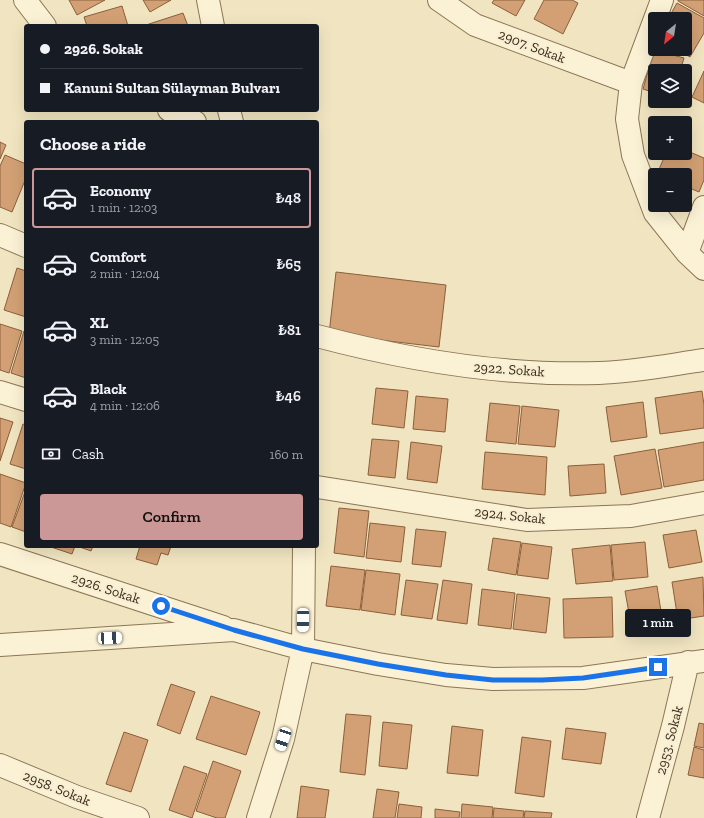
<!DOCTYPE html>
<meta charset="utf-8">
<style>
body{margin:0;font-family:"Zilla Slab",serif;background:#20242c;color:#f1f3f6;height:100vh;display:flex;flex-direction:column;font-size:15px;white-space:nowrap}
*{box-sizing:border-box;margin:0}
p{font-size:13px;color:#9ea1a6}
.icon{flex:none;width:22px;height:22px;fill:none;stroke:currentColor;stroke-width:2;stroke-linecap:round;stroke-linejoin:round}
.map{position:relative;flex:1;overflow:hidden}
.drawer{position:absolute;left:24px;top:120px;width:295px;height:428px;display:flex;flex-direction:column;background:#171b24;border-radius:4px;box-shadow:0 4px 16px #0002}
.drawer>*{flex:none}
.banner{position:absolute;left:24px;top:24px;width:295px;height:88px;border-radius:4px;box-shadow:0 4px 16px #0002;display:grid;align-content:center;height:88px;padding:0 16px;background:#171b24}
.needle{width:26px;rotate:210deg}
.tools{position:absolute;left:648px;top:12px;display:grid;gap:8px}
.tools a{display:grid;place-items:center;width:44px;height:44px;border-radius:4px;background:#171b24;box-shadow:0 4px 16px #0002;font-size:20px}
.end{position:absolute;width:18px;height:18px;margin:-9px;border:5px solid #1a73e8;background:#fff;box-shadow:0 0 0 2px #fff}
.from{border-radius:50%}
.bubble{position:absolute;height:28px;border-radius:4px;background:#171b24;box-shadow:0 4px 16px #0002;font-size:13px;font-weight:600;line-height:28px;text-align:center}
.car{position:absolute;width:12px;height:24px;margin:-12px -6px;border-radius:5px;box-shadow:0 0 3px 1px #0007;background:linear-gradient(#fff 24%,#345 0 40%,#fff 0 76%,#345 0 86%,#fff 0)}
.banner b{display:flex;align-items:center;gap:14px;height:38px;font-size:15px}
.banner b+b{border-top:1px solid #363941}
.banner i{width:10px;height:10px;background:#f1f3f6}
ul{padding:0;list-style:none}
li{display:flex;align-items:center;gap:12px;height:60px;margin:0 8px 6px;padding:0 8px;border:2px solid transparent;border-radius:4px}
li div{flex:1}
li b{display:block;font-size:15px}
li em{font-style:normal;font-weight:600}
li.current{border-color:#cc9897}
li>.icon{width:36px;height:36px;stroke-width:1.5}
h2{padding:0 16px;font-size:18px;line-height:48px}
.pay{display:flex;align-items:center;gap:10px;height:44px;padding:0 16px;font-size:15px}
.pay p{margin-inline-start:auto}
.primary-button{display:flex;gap:8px;margin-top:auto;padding:8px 16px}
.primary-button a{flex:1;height:46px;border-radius:4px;background:#cc9897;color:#111;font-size:16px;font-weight:600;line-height:46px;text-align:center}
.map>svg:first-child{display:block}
.building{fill:#d2a074;stroke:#8c5f3b}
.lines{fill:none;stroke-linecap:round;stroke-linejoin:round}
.minor-casing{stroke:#8c7657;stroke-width:24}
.minor{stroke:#fbf1d5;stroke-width:22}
.route{stroke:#1a73e8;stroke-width:5}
.labels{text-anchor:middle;stroke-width:4;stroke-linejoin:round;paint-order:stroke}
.street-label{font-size:14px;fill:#3a2c1c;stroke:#f8eed1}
</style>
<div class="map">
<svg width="704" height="818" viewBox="0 0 704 818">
<rect width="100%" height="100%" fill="#f1e5c1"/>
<path class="building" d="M69 0H105L77 15Z
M143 0H171L150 12Z
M494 0H525L516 16 492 3Z
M544 0H572L578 3 563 34 534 19Z
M678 0H704V16L678 1Z
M677 3 704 18V33L690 57 676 49H685V19H668Z
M122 6 128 26H87L84 17Z
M183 13 188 26H146V25Z
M654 50 684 58 680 71H655V93L643 89Z
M704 71V103L692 97Z
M0 142 6 145 0 159Z
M685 150 704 158V180L699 192 685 186V175L657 174 666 153H685Z
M5 155 26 164V178L12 212 0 207V166Z
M17 268 26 271V317L4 310Z
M336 272 446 285 439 347 329 334Z
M0 324 22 331 9 373 0 370Z
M24 331 26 332V378L11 373Z
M376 388 408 391 404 428 372 424Z
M702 391 704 405V428L660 434 655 398Z
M416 396 448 399 445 432 413 429Z
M643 402 647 437 611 442 606 407Z
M490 403 520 406 516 444 486 441Z
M522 406 559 410 555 447 518 444Z
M0 418 13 422 0 461Z
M23 424 26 425V469L10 464Z
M372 439 399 441 395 478 368 475Z
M411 442 442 446 437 483 407 479Z
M704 442V480L664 487 658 450Z
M655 449 662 488 621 495 614 456Z
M485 452 547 457 545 495 482 489Z
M604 464 606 493 570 496 568 466Z
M0 474 26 483 11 527 0 523Z
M26 489V532L12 527Z
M339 508 369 511 364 557 334 553Z
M370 523 405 527 401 562 366 558Z
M416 529 446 532 441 567 412 564Z
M696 530 702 562 669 568 663 535Z
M493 538 521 542 516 575 488 570Z
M645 542 648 577 614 580 611 545Z
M522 543 552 547 548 579 517 575Z
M610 545 613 581 576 584 572 549Z
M51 546H75L72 554 51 547Z
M77 546H93L91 551Z
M140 546H171L168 555 161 553 157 565 136 559Z
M331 566 365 570 360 610 326 606Z
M366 570 400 574 395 615 361 610Z
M703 577 704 616 678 620 672 582Z
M406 580 438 584 432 619 401 615Z
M443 580 472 584 467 624 437 620Z
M657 586 663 624 632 630 625 591Z
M482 589 515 593 511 629 478 625Z
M517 594 550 598 546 633 513 629Z
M612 597 613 637 564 638 563 599Z
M171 684 195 692 180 734 157 725Z
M211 696 260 712 246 755 196 739Z
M346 714 371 716 365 775 340 772Z
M383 722 412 725 407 769 379 766Z
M699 723 704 724V748L694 746Z
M452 726 483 730 478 776 447 773Z
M566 728 606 733 601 764 562 759Z
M124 732 148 740 131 792 106 784Z
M522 737 551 741 544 797 515 793Z
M694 747 704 750V778L688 775Z
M213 761 241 771 225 818H217L196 811Z
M184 766 207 774 192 818 169 810Z
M301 786 329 790 325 818H297Z
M377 789 399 792 395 818H373Z
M399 804 422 807 421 818H397Z
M462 804 493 807 492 818H461Z
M494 808 524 811 523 818H493Z
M435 809 460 812 459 818H435Z
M525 811 552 813 551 818H524Z"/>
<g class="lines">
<g class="minor-casing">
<path id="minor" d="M25 0 45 26
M208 0 213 26
M439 0 475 25 631 83
M662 0 631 83 627 119 633 155 655 213 687 253 704 269
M169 110 195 122
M229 110 232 122
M0 235 26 246
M687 253 704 207
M317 336C407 360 505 376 599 373 634 372 669 365 704 360
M0 392 26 400
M317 487 527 520 631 516 704 503
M0 554 223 627
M0 645 234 630 303 649 378 664 446 675 493 679 583 678 704 661
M0 765 77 797 138 818
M258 818 283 739 303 649 304 546
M648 818 673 726 688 662"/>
</g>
<use href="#minor" class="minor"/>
</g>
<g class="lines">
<path class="route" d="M161 606 234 630 303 649 378 664 446 675 493 680H542L583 678 658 667"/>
</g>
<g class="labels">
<g class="street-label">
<text transform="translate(532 46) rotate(21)" y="5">2907. Sokak</text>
<text transform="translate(509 369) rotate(4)" y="5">2922. Sokak</text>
<text transform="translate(510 515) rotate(6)" y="5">2924. Sokak</text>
<text transform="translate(106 588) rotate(18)" y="5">2926. Sokak</text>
<text transform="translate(669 740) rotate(-75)" y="5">2953. Sokak</text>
<text transform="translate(57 788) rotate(22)" y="5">2958. Sokak</text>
</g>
</g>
</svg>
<div class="tools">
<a><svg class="needle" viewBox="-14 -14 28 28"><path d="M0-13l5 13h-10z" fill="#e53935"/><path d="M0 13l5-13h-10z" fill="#9ea1a6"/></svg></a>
<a><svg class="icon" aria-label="layers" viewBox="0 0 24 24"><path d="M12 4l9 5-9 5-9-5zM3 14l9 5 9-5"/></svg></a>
<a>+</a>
<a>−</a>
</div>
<i class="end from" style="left:161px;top:606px"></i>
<i class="end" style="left:658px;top:667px"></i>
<div class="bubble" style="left:625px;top:609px;width:66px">1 min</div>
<i class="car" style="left:303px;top:620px;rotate:181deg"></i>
<i class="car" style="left:110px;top:638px;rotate:87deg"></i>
<i class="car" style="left:283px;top:739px;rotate:198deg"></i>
<div class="banner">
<b><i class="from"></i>2926. Sokak</b>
<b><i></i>Kanuni Sultan Sülayman Bulvarı</b>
</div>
<section class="drawer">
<h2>Choose a ride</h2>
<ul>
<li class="current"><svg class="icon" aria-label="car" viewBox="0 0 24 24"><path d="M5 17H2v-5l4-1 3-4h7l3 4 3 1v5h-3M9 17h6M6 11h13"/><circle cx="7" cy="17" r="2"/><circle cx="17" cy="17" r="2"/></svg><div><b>Economy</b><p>1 min · 12:03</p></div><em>₺48</em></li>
<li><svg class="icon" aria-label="car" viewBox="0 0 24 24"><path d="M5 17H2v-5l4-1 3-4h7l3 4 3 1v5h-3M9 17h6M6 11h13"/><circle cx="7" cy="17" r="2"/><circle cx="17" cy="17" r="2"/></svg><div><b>Comfort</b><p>2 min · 12:04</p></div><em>₺65</em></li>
<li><svg class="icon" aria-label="car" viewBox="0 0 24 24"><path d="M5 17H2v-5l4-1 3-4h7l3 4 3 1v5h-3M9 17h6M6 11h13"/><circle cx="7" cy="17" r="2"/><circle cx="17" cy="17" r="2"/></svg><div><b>XL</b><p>3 min · 12:05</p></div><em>₺81</em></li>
<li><svg class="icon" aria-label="car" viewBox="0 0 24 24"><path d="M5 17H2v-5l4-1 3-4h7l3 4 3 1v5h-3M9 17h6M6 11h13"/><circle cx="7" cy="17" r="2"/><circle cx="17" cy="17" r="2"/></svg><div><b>Black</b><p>4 min · 12:06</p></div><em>₺46</em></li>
</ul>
<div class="pay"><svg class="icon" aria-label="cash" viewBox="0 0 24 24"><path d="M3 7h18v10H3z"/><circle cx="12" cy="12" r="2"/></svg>Cash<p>160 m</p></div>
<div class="primary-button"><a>Confirm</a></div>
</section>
</div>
